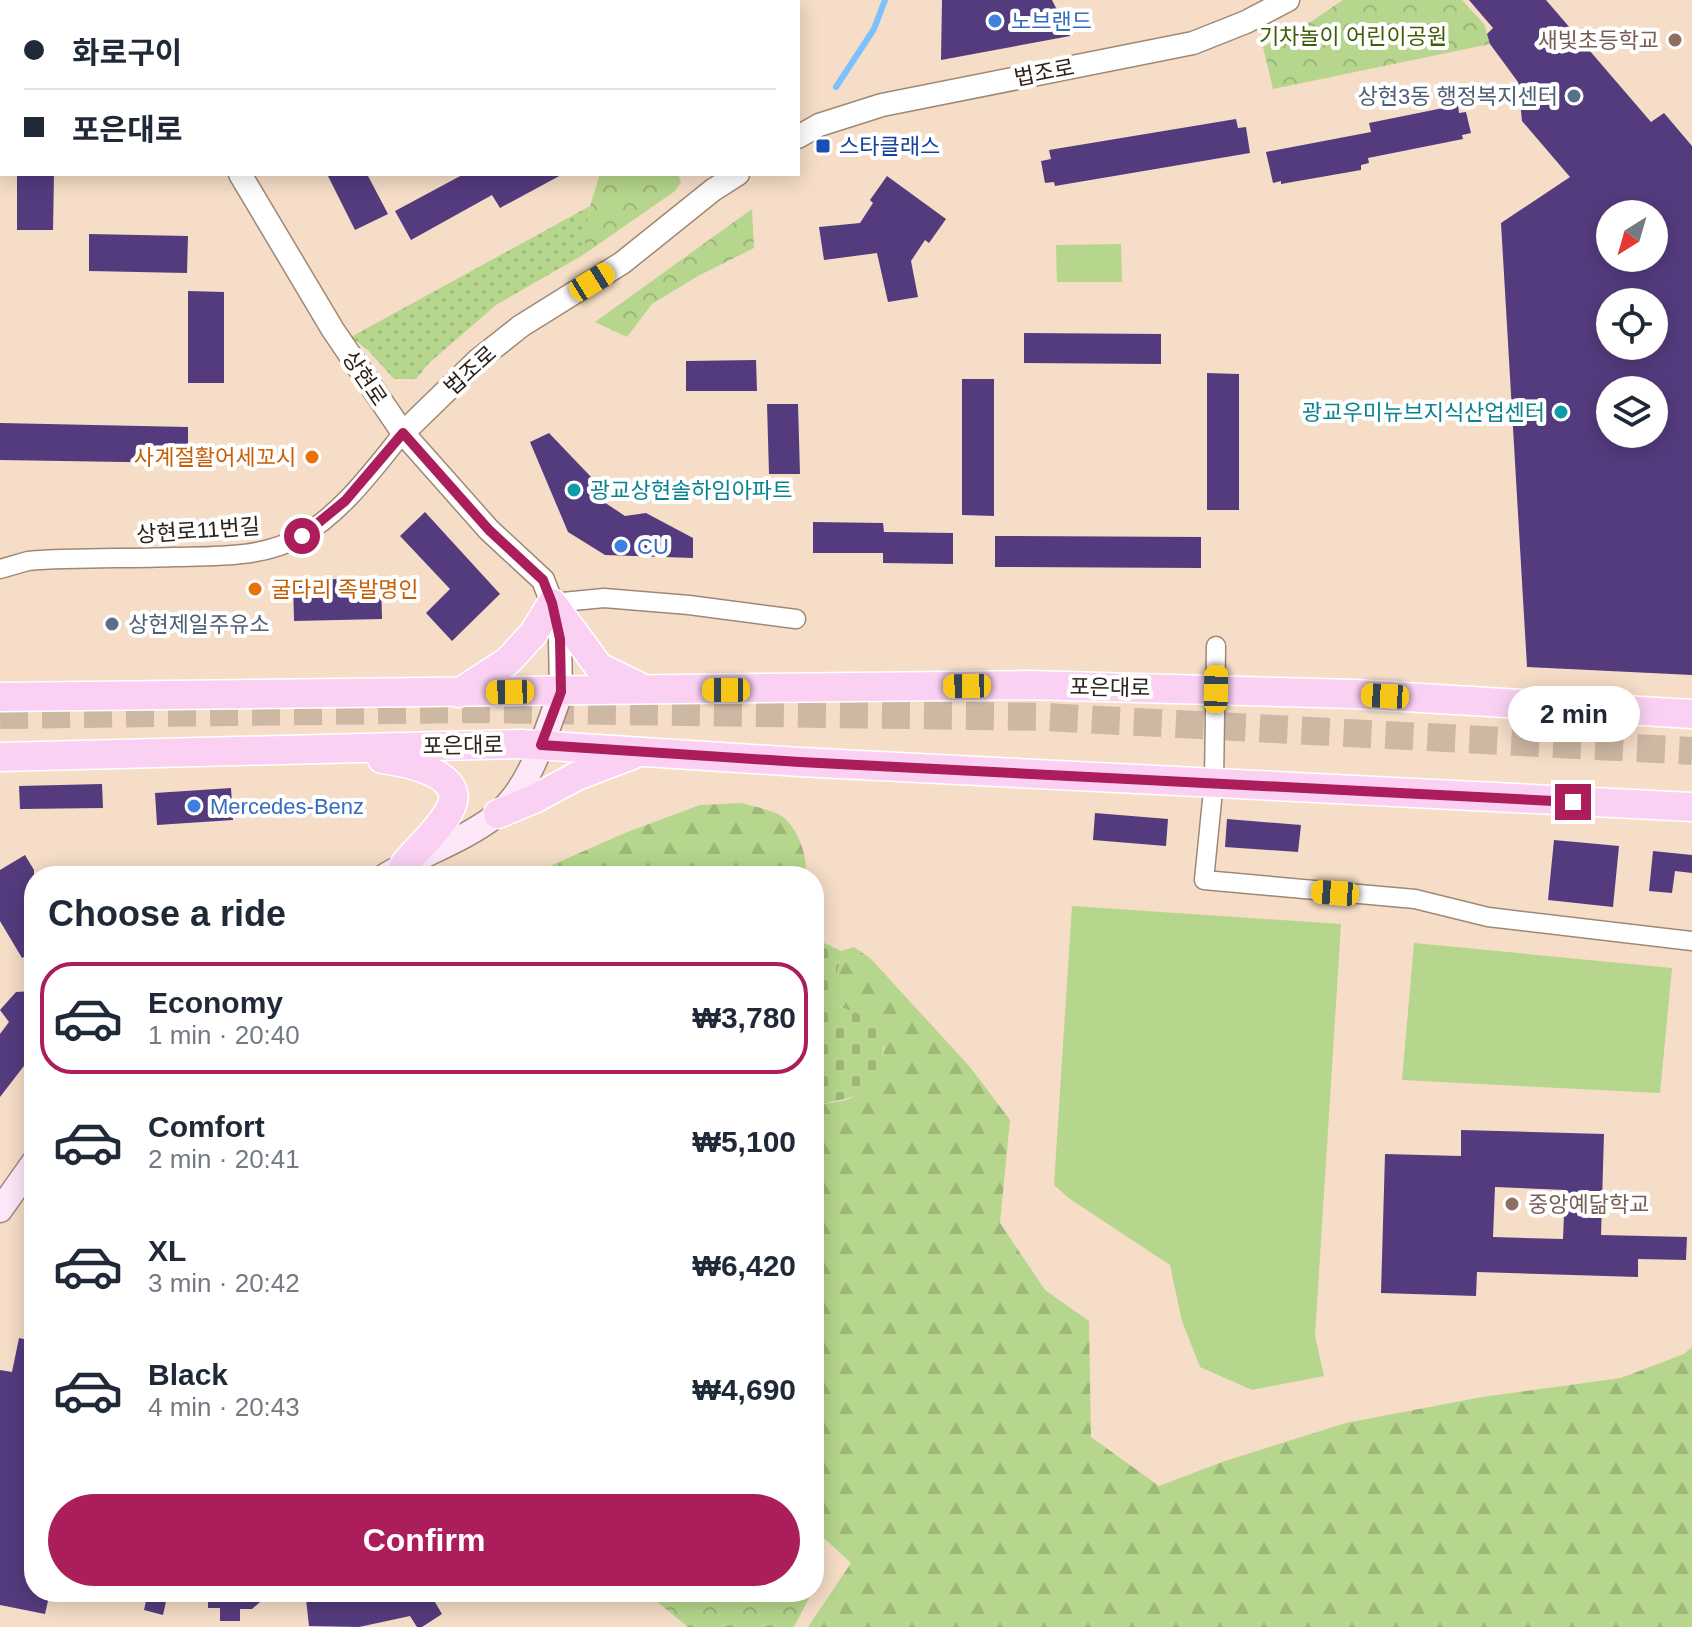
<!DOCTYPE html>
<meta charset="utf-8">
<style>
body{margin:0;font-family:Arial,"Noto Sans KR",sans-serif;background:#f2f2f3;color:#1f2937;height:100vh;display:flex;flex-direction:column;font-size:30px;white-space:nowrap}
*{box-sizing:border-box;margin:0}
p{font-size:26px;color:#747a83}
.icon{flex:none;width:44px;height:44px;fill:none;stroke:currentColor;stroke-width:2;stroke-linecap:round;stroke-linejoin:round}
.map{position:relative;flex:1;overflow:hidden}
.drawer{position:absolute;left:24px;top:866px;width:800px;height:736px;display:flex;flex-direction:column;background:#fff;border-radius:32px;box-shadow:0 4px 20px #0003}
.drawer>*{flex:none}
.guide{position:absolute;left:0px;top:0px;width:800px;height:176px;box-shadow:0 4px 20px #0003;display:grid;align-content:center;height:176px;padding:0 24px;background:#fff}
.needle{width:52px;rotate:217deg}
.controls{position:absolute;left:1596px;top:200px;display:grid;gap:16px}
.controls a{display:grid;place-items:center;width:72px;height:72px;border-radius:50%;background:#fff;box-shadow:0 4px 20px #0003;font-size:40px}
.end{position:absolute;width:36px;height:36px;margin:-18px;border:10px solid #ab1d5b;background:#fff;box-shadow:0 0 0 4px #fff}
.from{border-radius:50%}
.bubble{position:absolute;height:56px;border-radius:28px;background:#fff;box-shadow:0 4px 20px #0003;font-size:26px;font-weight:800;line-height:56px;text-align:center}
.car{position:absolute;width:24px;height:48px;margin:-24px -12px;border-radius:10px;box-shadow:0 0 6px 2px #0007;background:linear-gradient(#f5c518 24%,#345 0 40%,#f5c518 0 76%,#345 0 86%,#f5c518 0)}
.guide b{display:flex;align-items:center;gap:28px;height:76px;font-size:30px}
.guide b+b{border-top:2px solid #e0e1e3}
.guide i{width:20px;height:20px;background:#1f2937}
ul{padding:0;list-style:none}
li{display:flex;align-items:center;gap:24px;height:112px;margin:0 16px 12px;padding:0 8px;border:4px solid transparent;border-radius:32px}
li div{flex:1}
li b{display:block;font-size:30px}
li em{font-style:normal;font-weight:800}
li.current{border-color:#ab1d5b}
li>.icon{width:72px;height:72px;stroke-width:1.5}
h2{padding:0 24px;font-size:36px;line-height:96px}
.primary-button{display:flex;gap:16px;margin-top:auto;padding:16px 24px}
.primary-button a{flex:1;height:92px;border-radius:48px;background:#ab1d5b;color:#fff;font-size:32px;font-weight:800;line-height:92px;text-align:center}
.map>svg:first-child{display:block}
.grass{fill:#b5d68c}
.forest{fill:url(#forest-firs)}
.cemetery{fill:url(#cemetery-stones)}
.park{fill:url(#park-crowns)}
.garden{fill:url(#garden-dots)}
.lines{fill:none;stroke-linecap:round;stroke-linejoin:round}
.stream{stroke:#7cc1fd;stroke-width:6}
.building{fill:#543b7e;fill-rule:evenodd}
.primary-tunnel{stroke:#cdb8a4;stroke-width:28;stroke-dasharray:28 14;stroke-linecap:butt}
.minor-casing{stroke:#9f8875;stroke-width:21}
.tertiary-casing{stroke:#9f8875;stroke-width:25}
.secondary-casing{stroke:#9f8875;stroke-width:27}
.primary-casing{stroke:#fff;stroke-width:31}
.minor{stroke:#fff;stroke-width:18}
.tertiary{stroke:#fff;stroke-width:22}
.secondary{stroke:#fce8f9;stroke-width:24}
.primary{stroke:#fad1f2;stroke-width:28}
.route{stroke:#ab1d5b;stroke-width:10}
.shop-dot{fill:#3f7fe0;stroke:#fff;stroke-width:3}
.education-dot{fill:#8d6e63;stroke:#fff;stroke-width:3}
.service-dot{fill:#5c6f8a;stroke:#fff;stroke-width:3}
.transit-dot{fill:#1a4fb4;stroke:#fff;stroke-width:3}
.culture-dot{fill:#0f9aa8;stroke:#fff;stroke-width:3}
.food-dot{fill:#e8710a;stroke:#fff;stroke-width:3}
.labels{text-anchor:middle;stroke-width:8;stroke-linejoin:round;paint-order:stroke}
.shop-label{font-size:22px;fill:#366cbe;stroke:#fff;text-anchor:start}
.park-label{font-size:22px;fill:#405e05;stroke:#fff}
.education-label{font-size:22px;fill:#785e54;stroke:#fff;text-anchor:end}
.street-label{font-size:22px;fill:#2b221a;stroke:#fff}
.service-label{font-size:22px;fill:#4e5e75;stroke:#fff;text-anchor:end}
.transit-label{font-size:22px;fill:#164399;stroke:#fff;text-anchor:start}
.culture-label{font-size:22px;fill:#0d838f;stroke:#fff;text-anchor:end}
.food-label{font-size:22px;fill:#c56008;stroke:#fff;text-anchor:end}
</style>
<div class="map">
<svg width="1692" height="1627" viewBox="0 0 1692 1627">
<defs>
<pattern id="forest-firs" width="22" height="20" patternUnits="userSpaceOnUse" patternTransform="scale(2)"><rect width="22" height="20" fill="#b5d68c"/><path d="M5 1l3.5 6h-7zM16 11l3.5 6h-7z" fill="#9cb778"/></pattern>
<pattern id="cemetery-stones" width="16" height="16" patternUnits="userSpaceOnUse" patternTransform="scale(2)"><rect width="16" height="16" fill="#b5d68c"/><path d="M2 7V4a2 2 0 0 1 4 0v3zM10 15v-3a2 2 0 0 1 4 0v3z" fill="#9cb778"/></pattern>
<pattern id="park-crowns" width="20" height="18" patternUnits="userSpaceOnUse" patternTransform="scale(2)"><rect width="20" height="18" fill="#b5d68c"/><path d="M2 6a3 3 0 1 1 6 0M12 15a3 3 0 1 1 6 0" fill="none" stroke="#9cb778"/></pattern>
<pattern id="garden-dots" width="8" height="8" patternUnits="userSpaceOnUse" patternTransform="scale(2)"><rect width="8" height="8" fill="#b5d68c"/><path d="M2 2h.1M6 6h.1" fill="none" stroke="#9cb778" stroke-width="1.8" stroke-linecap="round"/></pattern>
</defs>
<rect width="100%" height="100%" fill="#f5ddc7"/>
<path class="grass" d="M1121 244 1122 282H1057L1056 245Z
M1072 906 1341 924 1315 1336 1324 1376 1252 1390 1200 1367 1182 1321 1170 1265 1070 1199 1054 1185Z
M1414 943 1672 968 1660 1093 1402 1080Z"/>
<path class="forest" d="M742 803C754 807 775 810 784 818 798 829 809 859 805 876H746L737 873 705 876H527L625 833 700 805Z
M854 947 870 958 970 1067 1010 1120 1000 1223 1045 1290 1089 1321 1091 1437 1159 1486 1225 1461 1346 1423 1482 1397 1621 1378 1684 1354 1692 1347V1627H808L851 1563 814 1529V1109C825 1101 839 1104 851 1098 870 1088 883 1067 884 1047L854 1012 835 1005 829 992 839 966 841 951Z"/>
<path class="cemetery" d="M814 938 841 951 839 966 830 992 835 1005C845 1009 855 1011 864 1017 893 1035 886 1074 861 1092 847 1102 828 1099 814 1109Z"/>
<path class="park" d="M1343 0H1462L1484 24 1490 44 1273 89 1263 47 1312 21Z
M600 174H678L681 182 675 191 583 255 590 206Z
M752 209 754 248 698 276 652 304 627 337 595 322Z
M645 1592H812L794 1627H688Z"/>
<path class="garden" d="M590 206 583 255 496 305 429 363 416 379H394L368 350 351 337Z"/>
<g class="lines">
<path class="stream" d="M836 87 874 29 885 0"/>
</g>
<path class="building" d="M942 0H1052L1070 36 941 60Z
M1469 0H1546L1651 122 1664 113 1692 146V675L1527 667 1501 223 1570 177 1522 121 1518 82 1490 44 1487 34 1493 28ZM1610 214H1654V258H1610ZM1610 302H1654V346H1610ZM1610 390H1654V434H1610Z
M1458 105 1459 113 1466 112 1471 133 1462 135 1463 139 1368 158 1369 163 1361 165V170L1281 184V181L1273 183 1266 152 1371 132 1369 123Z
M1236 119 1238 128 1246 127 1250 153 1055 186 1054 182 1045 183 1041 161 1051 159 1049 150Z
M17 174H54L53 230H17Z
M327 174H367L388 214 355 230Z
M464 174H563L500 208 492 195 411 240 395 211Z
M887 176 946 219 929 243 925 240 911 261 918 297 888 302 877 253 824 260 819 227 860 223 873 203 870 200Z
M89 234 188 236 187 273 89 271Z
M188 291 224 292V383H188Z
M1024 333 1161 334V364L1024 363Z
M756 360 757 391H686V361Z
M1207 373 1239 374V510H1207Z
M962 379H994V516L962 515Z
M767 404H798L800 474H769Z
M0 423 188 427V463L0 460Z
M549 433 593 479 601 500 625 516 646 513 693 538V558L605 555 568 532 530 442Z
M425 512 500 594 452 641 426 613 450 589 400 536Z
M813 522 883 523 884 532 953 533V564L883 563V553H813Z
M995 536 1201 537V568L995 567Z
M381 578 382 619 294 621 293 580Z
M102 784 103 808 20 809 19 786Z
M231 788 233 820 157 825 155 793Z
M1095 813 1168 819 1166 846 1093 840Z
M1227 819 1301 825 1298 852 1225 847Z
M1554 840 1619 846 1613 907 1548 900Z
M1653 851 1692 855V873L1675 871 1672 893 1649 891Z
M25 855 34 870V951L22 958 0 921V870Z
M34 991V1053L0 1097V1034L9 1022 0 1010 16 992Z
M1461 1130 1604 1134 1601 1235 1687 1237 1686 1260 1638 1259V1277L1477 1272 1476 1296 1381 1293 1385 1154 1461 1156ZM1495 1187 1565 1190 1563 1239 1493 1237Z
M19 1338 34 1341V1592H50L45 1614 0 1605V1370L12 1372Z
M148 1592H168L163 1615 144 1610Z
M208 1592H272L252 1609H240V1621H220V1608H208Z
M369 1592H429L442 1614 422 1627H417L410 1616 359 1627 309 1626 306 1599Z"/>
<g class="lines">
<path class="primary-tunnel" d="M0 715 473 709 1045 717 1692 751"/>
<g class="minor-casing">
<path id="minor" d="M0 569 28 561C77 557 126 559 174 557 217 556 262 558 300 537 342 513 373 470 403 433
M552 603 604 598 689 605 796 619
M1216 646 1214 781 1204 880 1415 899 1488 917 1692 941"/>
</g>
<g class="tertiary-casing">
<path id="tertiary" d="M93 0 98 2
M798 137 819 125 882 105 1193 43 1246 22 1288 0
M240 174 333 330 403 433 489 530 543 580 552 603 560 639 561 692
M403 433 478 360 521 326 622 263 713 190 738 174"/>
</g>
<g class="secondary-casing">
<path id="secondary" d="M385 876C420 855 462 841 494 817 531 789 545 733 561 692
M0 1210 34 1162"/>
</g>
<g class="primary-casing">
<path id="primary" d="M459 693 508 661 533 634 552 603 599 667 638 686
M0 697 1029 685 1354 694 1692 714
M0 757 520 744 800 762 1692 807
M382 759C405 762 471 774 449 811 438 831 418 848 404 865
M498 814 534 799 577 776 632 755"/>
</g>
<use href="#minor" class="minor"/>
<use href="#tertiary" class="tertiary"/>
<use href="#secondary" class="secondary"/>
<use href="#primary" class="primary"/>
</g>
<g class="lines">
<path class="route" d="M302 536 345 501 403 433 489 530 543 580 552 603 560 639 561 692 541 745 800 762 1573 802"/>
</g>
<g class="shop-dot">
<circle cx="995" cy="21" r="8"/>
<circle cx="621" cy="546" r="8"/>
<circle cx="194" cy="806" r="8"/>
</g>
<g class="education-dot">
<circle cx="1675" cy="40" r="8"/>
<circle cx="1512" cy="1204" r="8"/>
</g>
<g class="service-dot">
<circle cx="1574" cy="96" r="8"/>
<circle cx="112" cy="624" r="8"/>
</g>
<rect class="transit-dot" x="815" y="138" width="16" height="16" rx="4"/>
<g class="culture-dot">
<circle cx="1561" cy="412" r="8"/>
<circle cx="574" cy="490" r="8"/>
</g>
<g class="food-dot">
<circle cx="312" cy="457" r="8"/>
<circle cx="255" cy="589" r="8"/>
</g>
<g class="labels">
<g class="shop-label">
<text x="1011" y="29">노브랜드</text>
<text x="637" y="554">CU</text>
<text x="210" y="814">Mercedes-Benz</text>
</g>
<g class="park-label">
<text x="1353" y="44">기차놀이 어린이공원</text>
</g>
<g class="education-label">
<text x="1659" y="48">새빛초등학교</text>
<text x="1528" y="1212" text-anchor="start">중앙예닮학교</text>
</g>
<g class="street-label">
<text transform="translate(1044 72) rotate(-11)" y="8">법조로</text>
<text transform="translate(470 370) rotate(-42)" y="8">법조로</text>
<text transform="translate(365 378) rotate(56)" y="8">상현로</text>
<text transform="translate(198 530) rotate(-4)" y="8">상현로11번길</text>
<text transform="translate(1110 687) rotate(1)" y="8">포은대로</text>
<text transform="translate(463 745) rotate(-1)" y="8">포은대로</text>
</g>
<g class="service-label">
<text x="1558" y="104">상현3동 행정복지센터</text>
<text x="128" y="632" text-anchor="start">상현제일주유소</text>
</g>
<g class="transit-label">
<text x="839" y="154">스타클래스</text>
</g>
<g class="culture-label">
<text x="1545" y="420">광교우미뉴브지식산업센터</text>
<text x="590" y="498" text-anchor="start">광교상현솔하임아파트</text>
</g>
<g class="food-label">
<text x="296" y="465">사계절활어세꼬시</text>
<text x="271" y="597" text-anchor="start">굴다리 족발명인</text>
</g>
</g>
</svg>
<div class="controls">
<a><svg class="needle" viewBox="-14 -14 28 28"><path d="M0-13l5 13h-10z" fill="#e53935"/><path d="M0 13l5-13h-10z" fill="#747a83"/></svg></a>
<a><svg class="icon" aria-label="locate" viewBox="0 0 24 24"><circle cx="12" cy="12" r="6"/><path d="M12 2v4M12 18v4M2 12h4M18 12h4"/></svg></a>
<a><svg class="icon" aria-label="layers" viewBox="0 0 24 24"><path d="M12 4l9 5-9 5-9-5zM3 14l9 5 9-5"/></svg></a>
</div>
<i class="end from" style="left:302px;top:536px"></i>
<i class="end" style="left:1573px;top:802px"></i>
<div class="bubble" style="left:1508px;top:686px;width:132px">2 min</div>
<i class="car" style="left:592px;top:282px;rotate:58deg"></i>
<i class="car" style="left:967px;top:686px;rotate:269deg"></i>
<i class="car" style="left:1216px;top:689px;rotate:1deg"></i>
<i class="car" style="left:726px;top:690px;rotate:270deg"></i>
<i class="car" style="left:510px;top:692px;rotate:269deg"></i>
<i class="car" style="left:1385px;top:696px;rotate:273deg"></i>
<i class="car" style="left:1335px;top:893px;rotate:274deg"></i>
<div class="guide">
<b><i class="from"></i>화로구이</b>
<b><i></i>포은대로</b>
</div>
<section class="drawer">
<h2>Choose a ride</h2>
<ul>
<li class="current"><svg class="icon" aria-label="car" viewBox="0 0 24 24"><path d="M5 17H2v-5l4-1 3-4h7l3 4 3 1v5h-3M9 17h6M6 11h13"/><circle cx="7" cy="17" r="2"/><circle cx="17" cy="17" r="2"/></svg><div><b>Economy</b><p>1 min · 20:40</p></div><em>₩3,780</em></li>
<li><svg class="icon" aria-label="car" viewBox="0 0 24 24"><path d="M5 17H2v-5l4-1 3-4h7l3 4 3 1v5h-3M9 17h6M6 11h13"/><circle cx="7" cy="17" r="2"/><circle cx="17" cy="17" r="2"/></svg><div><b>Comfort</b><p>2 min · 20:41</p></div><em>₩5,100</em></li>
<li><svg class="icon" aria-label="car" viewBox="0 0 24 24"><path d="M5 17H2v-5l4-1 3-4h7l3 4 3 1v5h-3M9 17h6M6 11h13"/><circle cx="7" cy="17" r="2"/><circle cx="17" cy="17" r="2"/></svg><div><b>XL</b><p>3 min · 20:42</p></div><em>₩6,420</em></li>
<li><svg class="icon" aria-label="car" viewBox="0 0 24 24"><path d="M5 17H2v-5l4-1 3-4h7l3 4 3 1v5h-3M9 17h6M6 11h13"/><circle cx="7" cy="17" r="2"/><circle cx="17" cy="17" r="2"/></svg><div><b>Black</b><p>4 min · 20:43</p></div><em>₩4,690</em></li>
</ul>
<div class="primary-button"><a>Confirm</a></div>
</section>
</div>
